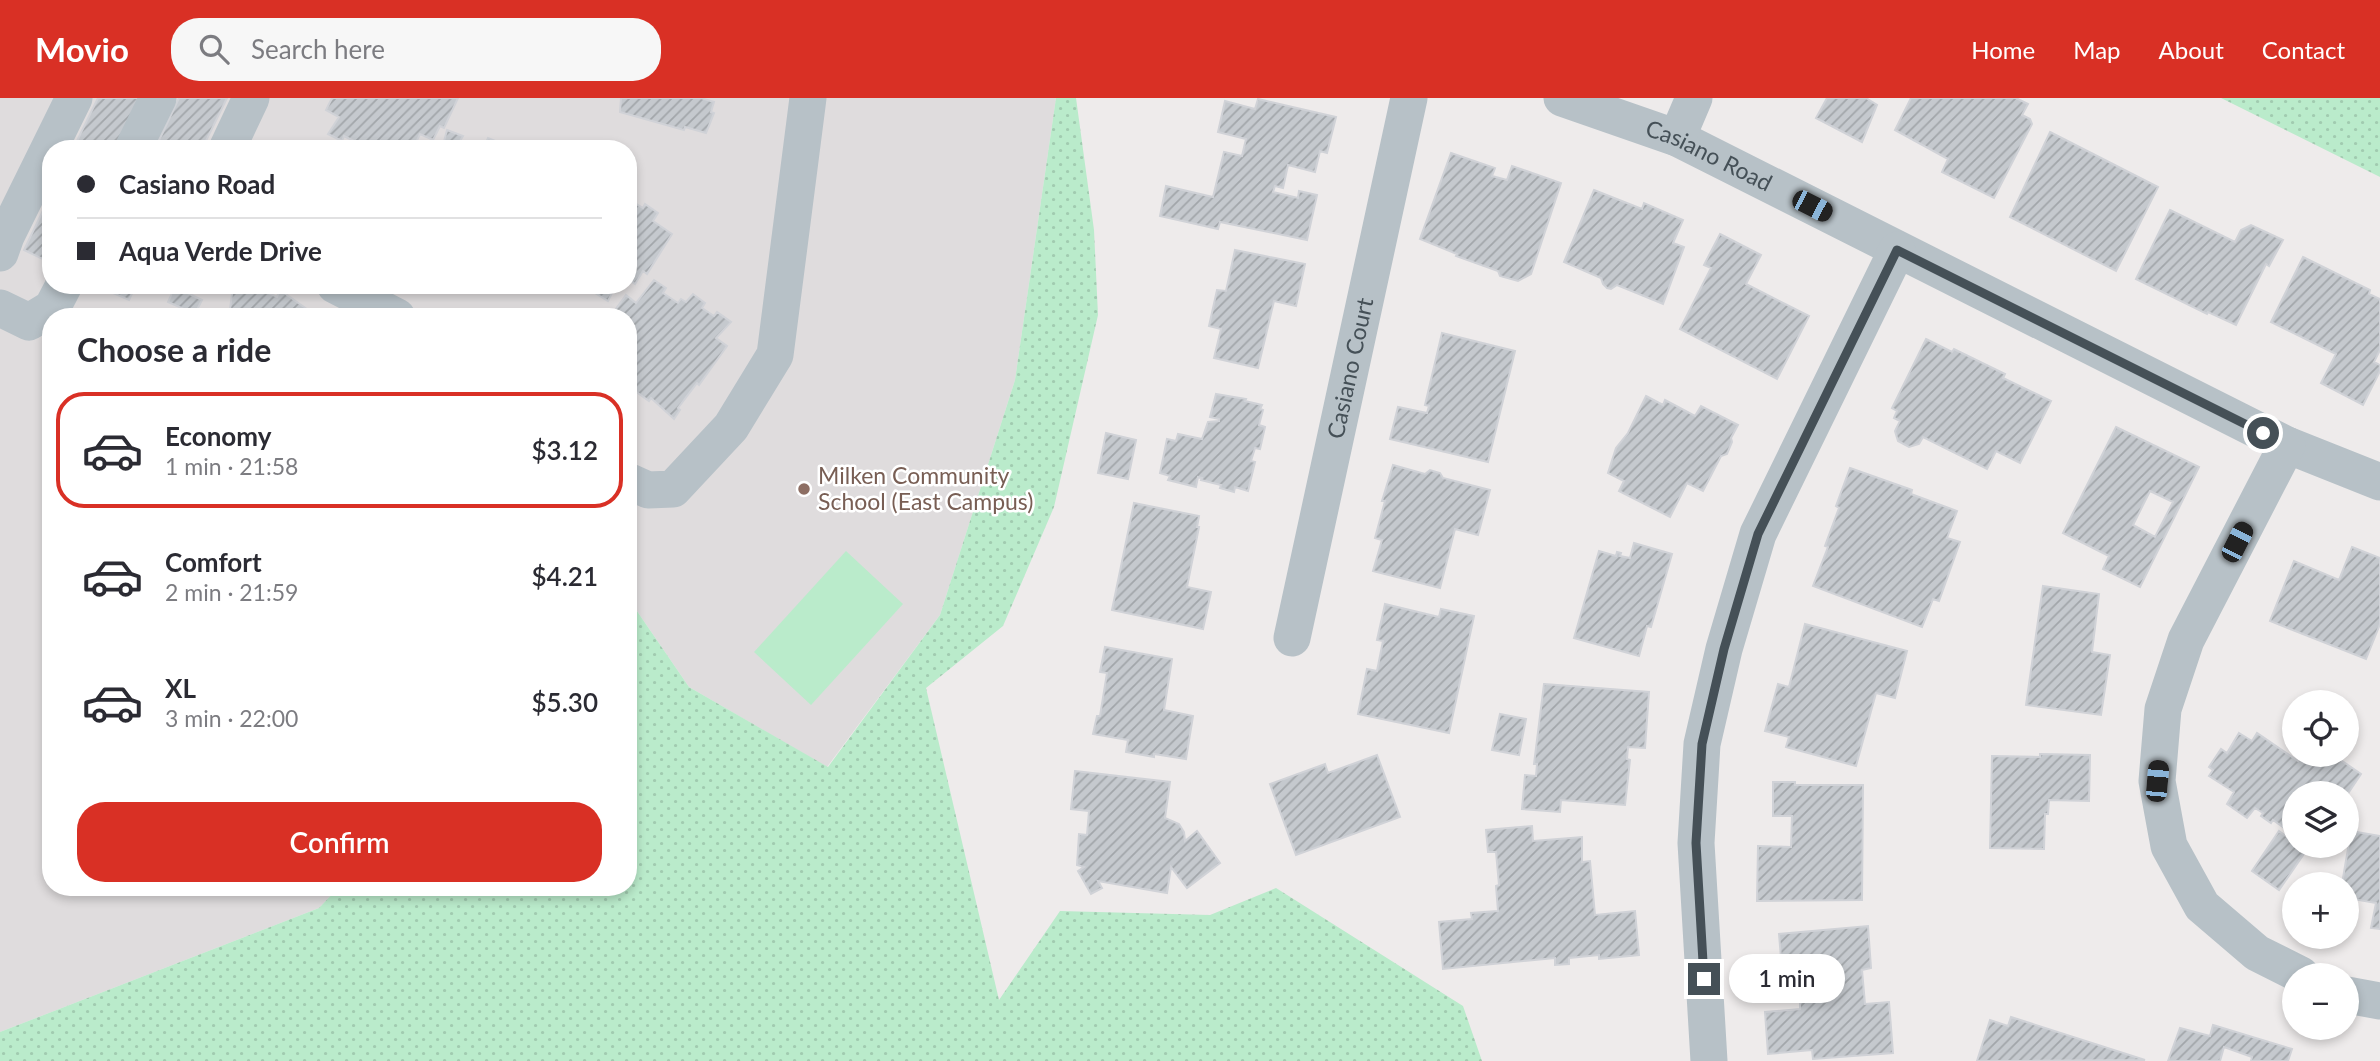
<!DOCTYPE html>
<meta charset="utf-8">
<style>
body{margin:0;font-family:Lato,sans-serif;background:#f7f7f7;color:#2b2b33;height:100vh;display:flex;flex-direction:column;font-size:26px;white-space:nowrap}
*{box-sizing:border-box;margin:0}
p{font-size:23px;color:#7c7c81}
.icon{flex:none;width:38px;height:38px;fill:none;stroke:currentColor;stroke-width:2;stroke-linecap:round;stroke-linejoin:round}
.map{position:relative;flex:1;overflow:hidden}
.sheet{position:absolute;left:42px;top:210px;width:595px;height:588px;display:flex;flex-direction:column;background:#fff;border-radius:28px;box-shadow:0 4px 10px #0003}
.sheet>*{flex:none}
.banner{position:absolute;left:42px;top:42px;width:595px;height:154px;border-radius:28px;box-shadow:0 4px 10px #0003;display:grid;align-content:center;height:154px;padding:0 35px;background:#fff}
.buttons{position:absolute;left:2282px;top:592px;display:grid;gap:14px}
.buttons a{display:grid;place-items:center;width:77px;height:77px;border-radius:50%;background:#fff;box-shadow:0 4px 10px #0003;font-size:35px}
.end{position:absolute;width:32px;height:32px;margin:-16px;border:9px solid #455057;background:#fff;box-shadow:0 0 0 4px #fff}
.from{border-radius:50%}
.bubble{position:absolute;height:49px;border-radius:24px;background:#fff;box-shadow:0 4px 10px #0003;font-size:23px;font-weight:600;line-height:49px;text-align:center}
.car{position:absolute;width:21px;height:42px;margin:-21px -10px;border-radius:9px;box-shadow:0 0 5px 2px #0007;background:linear-gradient(#222 24%,#8ab4d8 0 40%,#222 0 76%,#8ab4d8 0 86%,#222 0)}
.banner b{display:flex;align-items:center;gap:24px;height:66px;font-size:26px}
.banner b+b{border-top:2px solid #e1e1e2}
.banner i{width:18px;height:18px;background:#2b2b33}
ul{padding:0;list-style:none}
li{display:flex;align-items:center;gap:21px;height:116px;margin:0 14px 10px;padding:0 21px;border:4px solid transparent;border-radius:28px}
li div{flex:1}
li b{display:block;font-size:26px}
li em{font-style:normal;font-weight:600}
li.on{border-color:#d93025}
li>.icon{width:63px;height:63px;stroke-width:1.5}
h2{padding:0 35px;font-size:32px;line-height:84px}
.button{display:flex;gap:14px;margin-top:auto;padding:14px 35px}
.button a{flex:1;height:80px;border-radius:28px;background:#d93025;color:#fff;font-size:28px;font-weight:600;line-height:80px;text-align:center}
header{display:flex;align-items:center;gap:42px;box-sizing:border-box;height:98px;padding:0 35px;background:#d93025;color:#fff}
header strong{font-size:33px}
nav{display:flex;gap:38px;margin-inline-start:auto;font-size:24px}
.search{width:490px;height:63px;background:#f7f7f7;display:flex;align-items:center;gap:18px;box-sizing:border-box;padding:0 24px;border-radius:28px;color:#7c7c81;font-size:26px}
.map>svg:first-child{display:block}
.education{fill:#dfdcdd;fill-rule:evenodd}
.grass{fill:url(#grass-dots)}
.pitch{fill:#baebcb}
.building{fill:url(#building-hatch);stroke:#d0d2d7;stroke-width:2;fill-rule:evenodd}
.lines{fill:none;stroke-linecap:round;stroke-linejoin:round}
.minor{stroke:#b7c1c7;stroke-width:37}
.route{stroke:#455057;stroke-width:9}
.education-dot{fill:#8d6e63;stroke:#fff;stroke-width:2.5}
.labels{text-anchor:middle;stroke-width:5;stroke-linejoin:round;paint-order:stroke}
.street-label{font-size:23px;fill:#455057;stroke:#fff}
.education-label{font-size:23px;fill:#785e54;stroke:#fff;text-anchor:start}
</style>
<header>
<strong>Movio</strong>
<div class="search"><svg class="icon" aria-label="search" viewBox="0 0 24 24"><circle cx="10" cy="10" r="6"/><path d="M15 15l6 6"/></svg>Search here</div>
<nav><a>Home</a><a>Map</a><a>About</a><a>Contact</a></nav>
</header>
<div class="map">
<svg width="2380" height="963" viewBox="0 0 2380 963">
<defs>
<pattern id="grass-dots" width="8" height="8" patternUnits="userSpaceOnUse" patternTransform="scale(1.75)"><rect width="8" height="8" fill="#baebcb"/><path d="M2 2h.1M6 6h.1" fill="none" stroke="#a1cbb0" stroke-width="1.8" stroke-linecap="round"/></pattern>
<pattern id="building-hatch" width="6" height="6" patternUnits="userSpaceOnUse" patternTransform="scale(1.75)"><rect width="6" height="6" fill="#c5c9ce"/><path d="M-1 1l2-2M0 6l6-6M5 7l2-2" fill="none" stroke="#a2a6aa"/></pattern>
</defs>
<rect width="100%" height="100%" fill="#eeebeb"/>
<path class="education" d="M0 0H1056L1015 282 940 517 827 669 689 589 628 500V219H51V789H339L319 810 0 934ZM51 51H628V187H51Z"/>
<path class="grass" d="M1056 0H1076L1094 132 1098 217 1054 409 1003 528 926 590 999 902 1060 813 1210 817 1276 790 1463 908 1482 963H0V934L319 810 339 789H628V500L689 589 828 669 940 517 1015 282Z
M2221 0H2380V79Z"/>
<path class="pitch" d="M846 453 903 506 811 607 754 554Z"/>
<path class="building" d="M98 0H145L121 51H73Z
M179 0H227L202 51H155Z
M332 0H458L444 30 440 28 433 42 420 36 413 51H394L384 46 382 50 374 46 372 51H359L356 49 358 45 344 38 342 43 328 36 339 19 326 12Z
M621 0H701L714 4 711 14 714 15 706 35 685 29 684 32 620 14Z
M1827 0H1866L1877 7 1862 44 1816 20Z
M1911 0H2016L2028 6 2022 17 2030 21 2032 26 1994 100 1942 74 1948 61 1895 32Z
M1258 1 1336 19 1327 55 1320 53 1315 74 1288 67 1283 90 1275 88 1273 94 1298 100 1299 93 1317 97 1307 142 1220 124 1218 131 1160 118 1166 88 1213 99 1224 54 1242 58 1246 41 1218 34 1225 3 1255 11Z
M447 32 463 38 460 43 473 49 475 45 484 49 488 40 503 46 502 51H442Z
M2050 34 2158 89 2116 173 2010 119Z
M1451 55 1495 70 1492 78 1507 82 1512 68 1561 85 1531 176 1518 183 1500 178 1498 173 1456 158 1457 156 1420 141Z
M1594 92 1642 111 1644 105 1683 122 1673 145 1684 149 1663 206 1617 187 1611 191 1607 190 1603 186 1601 180 1564 164Z
M628 94 634 97 630 102 643 110 645 106 658 115 653 123 672 136 647 176 643 173 635 186 628 181Z
M51 96V165L24 152Z
M2170 112 2235 144 2241 132 2251 127 2283 142 2269 168 2266 166 2236 227 2208 214 2207 216 2136 181Z
M1720 136 1761 157 1746 186 1809 218 1777 281 1680 231 1711 170 1704 167Z
M1235 152 1305 166 1296 208 1274 203 1258 270 1214 260 1221 231 1209 228 1217 192 1226 193Z
M2303 159 2370 192 2369 196 2380 201V252L2374 264 2380 267V273L2363 307 2321 285 2336 256 2271 224Z
M654 182 666 190 663 195 678 205 681 201 686 204 693 196 705 205 702 210 714 218 717 214 731 224 716 240 727 248 699 287 697 285 678 310 680 312 674 321 651 300 649 303 628 288 630 285 628 284V219H610L626 197 636 205Z
M95 187H136L129 202Z
M246 187 258 190 277 199 280 192 318 219H229L233 188 246 192Z
M596 187H616L608 203 595 195 599 189Z
M175 189 202 202 195 216 168 204Z
M1442 235 1515 253 1488 364 1390 341 1398 309 1427 315 1429 308 1425 307Z
M1926 241 1952 254 1954 251 2005 276 2003 280 2051 303 2020 365 1996 353 1987 371 1923 339 1919 346 1909 349 1898 343 1895 333 1900 323 1894 320 1897 313 1892 310Z
M1216 296 1246 301 1245 303 1262 307 1260 311 1263 312 1259 327 1265 329 1260 351 1255 350 1251 363 1255 364 1248 393 1235 389 1234 394 1220 390 1221 387 1201 382 1202 380 1198 379 1196 389 1168 382 1170 378 1160 375 1167 341 1176 343 1178 336 1202 341 1208 324 1219 323V321L1210 319Z
M1646 298 1663 307 1665 302 1695 318 1701 308 1738 327 1731 340 1732 344 1727 356 1721 358 1703 393 1687 385 1670 419 1619 393 1624 383 1608 375 1616 350 1628 335Z
M2116 329 2199 369 2140 489 2103 471 2109 458 2063 435ZM2150 393 2173 404 2155 439 2133 427Z
M1106 335 1136 342 1128 381 1098 375Z
M1393 367 1425 376 1430 372 1440 375 1443 380 1490 392 1478 437 1455 431 1440 490 1373 473 1382 442 1375 440 1385 403H1382Z
M1850 370 1912 392 1911 396 1957 413 1947 440 1960 444 1939 503 1933 501 1922 529 1813 488 1828 449 1825 448 1839 410 1836 408Z
M1134 405 1199 418 1197 429H1199L1187 489 1211 494 1203 531 1112 512Z
M1634 445 1672 456 1651 529 1647 528 1639 558 1574 540 1599 453 1616 458 1617 454 1621 455 1620 458 1630 460Z
M2352 449 2380 460V526L2366 561 2270 523 2294 463 2339 482Z
M2043 488 2099 496 2092 554 2110 557 2101 617 2026 607Z
M1385 506 1439 519 1441 511 1474 518 1449 635 1358 616 1367 571 1377 573 1383 543 1377 542Z
M1805 526 1907 553 1895 600 1876 595 1856 668 1786 649 1789 639 1765 633 1778 586 1789 589Z
M1105 549 1172 561 1164 612 1193 618 1186 661 1154 656V659L1126 654 1128 642 1093 636 1097 618H1100L1107 575 1100 574Z
M1544 586 1649 594 1645 650 1628 649 1627 661 1630 662 1625 707 1561 702 1560 714 1522 711 1525 677 1536 678 1537 666H1534Z
M1500 616 1526 621 1519 657 1492 652Z
M2239 635 2252 643 2257 635 2298 663 2302 656H2332L2361 676 2347 697V695H2294V737L2273 722 2271 725 2261 718 2263 715 2255 710 2247 720 2227 706 2234 694 2209 678 2213 672 2209 669 2221 651 2227 655Z
M2040 656 2090 657 2089 703 2049 702 2048 716H2045L2044 751 1990 750 1992 658 2040 659Z
M1377 657 1400 719 1296 757 1270 686 1325 666 1328 675Z
M1075 673 1170 684 1165 720 1179 726 1184 734 1185 743 1197 733 1220 765 1187 790 1171 769 1167 795 1098 783 1102 790 1091 796 1078 773 1084 769 1077 767 1079 736 1087 737 1089 713 1071 711Z
M1773 684H1795V687H1863L1862 802 1757 803 1758 748 1791 749 1792 718H1773Z
M1532 728 1533 743 1582 739V764L1590 763 1595 817 1635 813 1639 857 1599 861V857L1569 860V866L1555 867V860L1443 871 1439 824 1472 821 1471 815 1498 813 1496 788 1499 787 1496 754H1488L1486 732Z
M2279 733 2294 744V747H2299L2306 753 2279 792 2252 773Z
M2351 733 2380 738V831L2371 830 2376 805 2347 800V786H2342Z
M1868 828 1871 870 1862 872 1865 906 1889 904 1893 955 1813 961 1812 952 1768 956 1765 914 1800 911V894L1784 896 1779 836Z
M2011 919 2145 962 1977 963 1990 922 2008 928Z
M2213 927 2292 951 2288 963H2251L2252 959 2224 949 2220 963H2168L2180 930 2210 938Z"/>
<g class="lines">
<g class="minor">
<path id="s1" d="M1562 0 1677 40 2287 347 2380 384"/>
<path d="M1677 40 1694 0"/>
<path d="M133 51 158 0"/>
<path d="M227 51 251 0"/>
<path d="M0 155 6 138 74 0"/>
<path d="M335 187 397 219"/>
<path d="M0 210 29 224 52 210 64 187"/>
<path d="M2287 347 2186 542 2163 611 2157 683 2169 748 2202 808 2257 855 2301 877"/>
<path d="M628 383 648 392 673 391 731 329 775 257 808 0"/>
<path id="s2" d="M1292 540 1409 0"/>
<path d="M2347 897 2380 903"/>
<path d="M1709 963 1696 745 1702 646 1724 551 1758 436 1897 152"/>
</g>
</g>
<g class="lines">
<path class="route" d="M1704 881 1696 745 1702 646 1724 551 1758 436 1897 152 2263 335"/>
</g>
<circle class="education-dot" cx="804" cy="391" r="7"/>
<g class="labels">
<g class="street-label">
<text dy="8" stroke="none"><textPath href="#s1" startOffset="158">Casiano Road</textPath></text>
<text dy="8" stroke="none"><textPath href="#s2" startOffset="276">Casiano Court</textPath></text>
</g>
<g class="education-label">
<text x="818" y="386">Milken Community<tspan x="818" dy="26">School (East Campus)</tspan></text>
</g>
</g>
</svg>
<div class="buttons">
<a><svg class="icon" aria-label="locate" viewBox="0 0 24 24"><circle cx="12" cy="12" r="6"/><path d="M12 2v4M12 18v4M2 12h4M18 12h4"/></svg></a>
<a><svg class="icon" aria-label="layers" viewBox="0 0 24 24"><path d="M12 4l9 5-9 5-9-5zM3 14l9 5 9-5"/></svg></a>
<a>+</a>
<a>−</a>
</div>
<i class="end from" style="left:2263px;top:335px"></i>
<i class="end" style="left:1704px;top:881px"></i>
<div class="bubble" style="left:1729px;top:856px;width:116px">1 min</div>
<i class="car" style="left:1812px;top:108px;rotate:117deg"></i>
<i class="car" style="left:2237px;top:444px;rotate:27deg"></i>
<i class="car" style="left:2157px;top:683px;rotate:5deg"></i>
<div class="banner">
<b><i class="from"></i>Casiano Road</b>
<b><i></i>Aqua Verde Drive</b>
</div>
<section class="sheet">
<h2>Choose a ride</h2>
<ul>
<li class="on"><svg class="icon" aria-label="car" viewBox="0 0 24 24"><path d="M5 17H2v-5l4-1 3-4h7l3 4 3 1v5h-3M9 17h6M6 11h13"/><circle cx="7" cy="17" r="2"/><circle cx="17" cy="17" r="2"/></svg><div><b>Economy</b><p>1 min · 21:58</p></div><em>$3.12</em></li>
<li><svg class="icon" aria-label="car" viewBox="0 0 24 24"><path d="M5 17H2v-5l4-1 3-4h7l3 4 3 1v5h-3M9 17h6M6 11h13"/><circle cx="7" cy="17" r="2"/><circle cx="17" cy="17" r="2"/></svg><div><b>Comfort</b><p>2 min · 21:59</p></div><em>$4.21</em></li>
<li><svg class="icon" aria-label="car" viewBox="0 0 24 24"><path d="M5 17H2v-5l4-1 3-4h7l3 4 3 1v5h-3M9 17h6M6 11h13"/><circle cx="7" cy="17" r="2"/><circle cx="17" cy="17" r="2"/></svg><div><b>XL</b><p>3 min · 22:00</p></div><em>$5.30</em></li>
</ul>
<div class="button"><a>Confirm</a></div>
</section>
</div>
